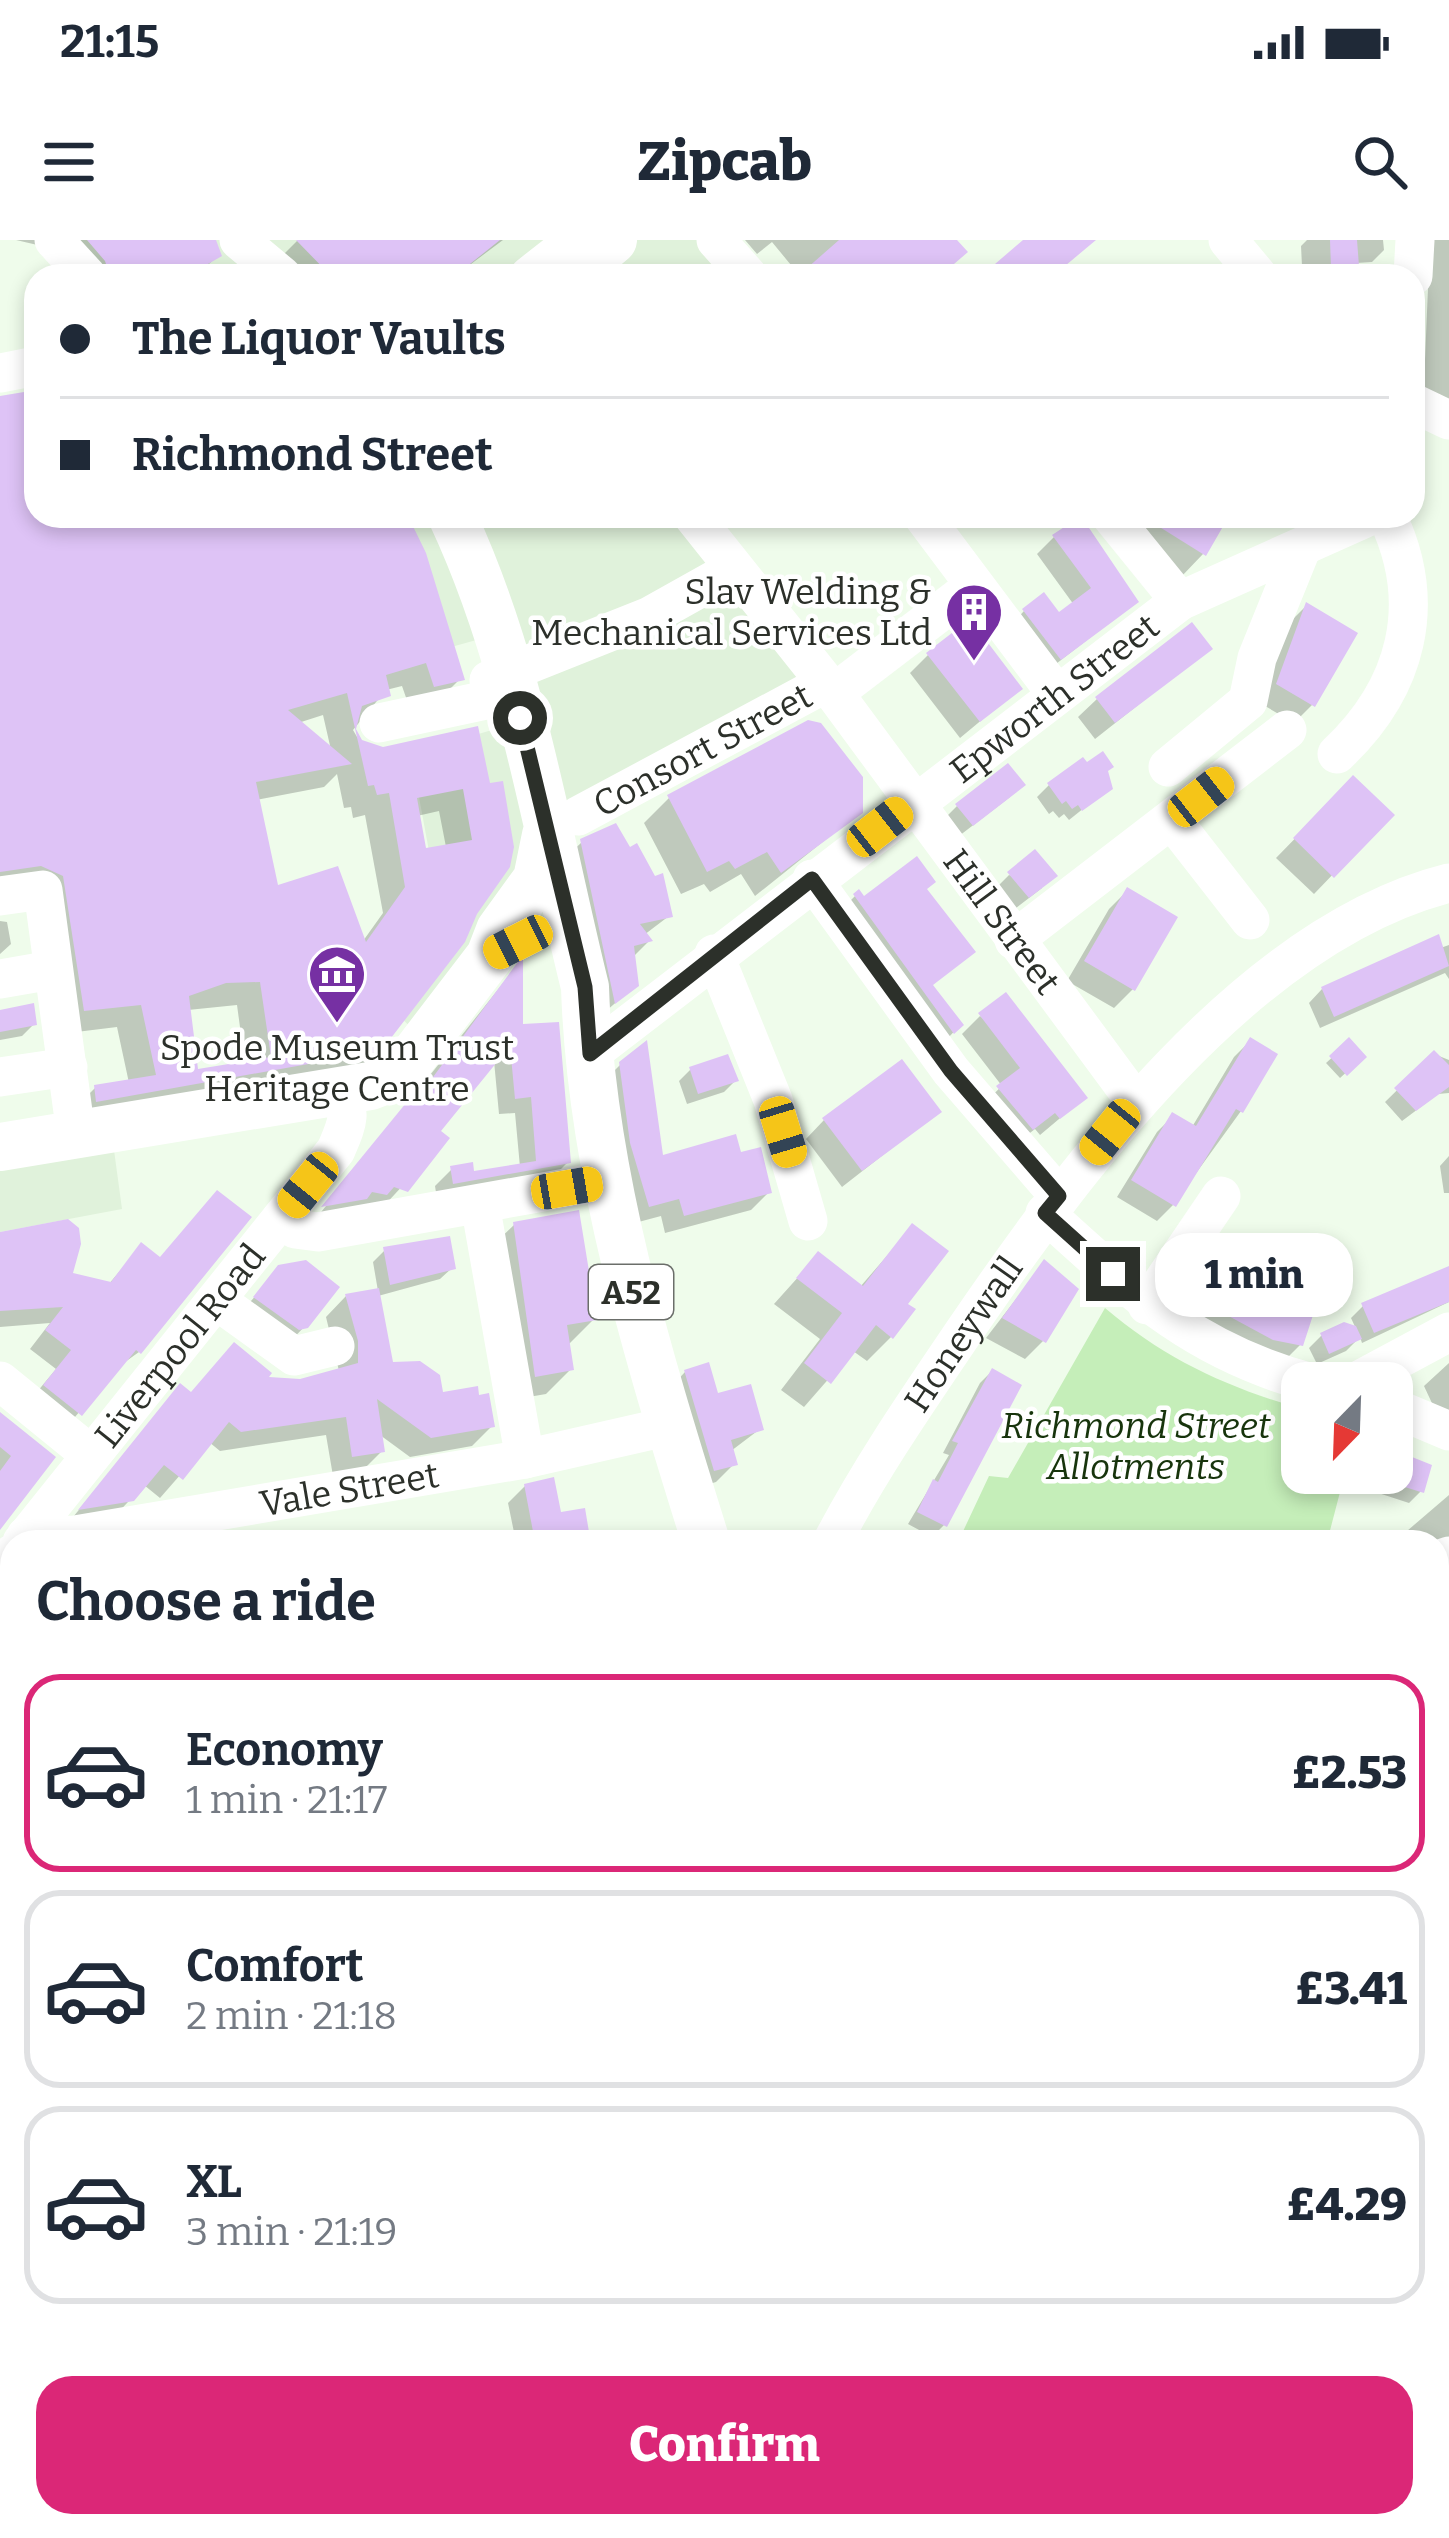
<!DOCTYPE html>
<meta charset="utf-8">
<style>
body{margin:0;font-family:Bitter,serif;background:#f6f6f7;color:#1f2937;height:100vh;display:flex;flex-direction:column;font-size:45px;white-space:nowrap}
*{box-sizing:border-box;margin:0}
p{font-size:39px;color:#747a83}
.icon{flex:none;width:66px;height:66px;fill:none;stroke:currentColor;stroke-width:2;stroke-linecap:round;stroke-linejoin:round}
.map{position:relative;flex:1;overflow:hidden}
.details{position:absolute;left:0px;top:1290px;width:1449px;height:1008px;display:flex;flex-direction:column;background:#fff;border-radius:36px 36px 0 0;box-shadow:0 6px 18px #0003}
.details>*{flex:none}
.hud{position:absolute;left:24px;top:24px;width:1401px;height:264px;border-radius:36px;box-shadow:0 6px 18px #0003;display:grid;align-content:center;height:264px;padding:0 36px;background:#fff}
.needle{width:78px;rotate:203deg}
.buttons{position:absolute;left:1281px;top:1122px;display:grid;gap:24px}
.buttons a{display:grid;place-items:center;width:132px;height:132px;border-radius:24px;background:#fff;box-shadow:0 6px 18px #0003;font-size:60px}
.end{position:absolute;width:54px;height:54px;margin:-27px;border:15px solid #2c302a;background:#fff;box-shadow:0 0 0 6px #fff}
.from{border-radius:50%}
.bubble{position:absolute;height:84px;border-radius:36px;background:#fff;box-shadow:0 6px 18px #0003;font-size:39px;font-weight:800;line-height:84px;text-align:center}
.car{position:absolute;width:36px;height:72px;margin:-36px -18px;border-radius:15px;box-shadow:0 0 9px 3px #0007;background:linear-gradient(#f5c518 24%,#345 0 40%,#f5c518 0 76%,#345 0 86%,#f5c518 0)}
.hud b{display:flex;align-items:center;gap:42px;height:114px;font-size:45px}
.hud b+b{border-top:3px solid #e0e1e3}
.hud i{width:30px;height:30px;background:#1f2937}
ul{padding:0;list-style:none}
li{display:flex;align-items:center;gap:36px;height:198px;margin:0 24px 18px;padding:0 12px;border:6px solid #e0e1e3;border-radius:36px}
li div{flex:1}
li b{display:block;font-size:45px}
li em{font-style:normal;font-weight:800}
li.active{border-color:#db2777}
li>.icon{width:108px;height:108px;stroke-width:1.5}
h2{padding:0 36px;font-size:54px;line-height:144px}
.button{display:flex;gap:24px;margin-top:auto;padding:24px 36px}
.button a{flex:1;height:138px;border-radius:36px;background:#db2777;color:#fff;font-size:48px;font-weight:800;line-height:138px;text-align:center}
.status{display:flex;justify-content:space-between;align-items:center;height:84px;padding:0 60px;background:#fff;direction:ltr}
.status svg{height:33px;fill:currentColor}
header{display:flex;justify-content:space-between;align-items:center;height:156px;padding:0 36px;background:#fff;font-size:54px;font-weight:800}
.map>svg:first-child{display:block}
.built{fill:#e0f2db}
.green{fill:#c5eeb9}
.shadow{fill:#0003;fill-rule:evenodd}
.building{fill:#dec3f6;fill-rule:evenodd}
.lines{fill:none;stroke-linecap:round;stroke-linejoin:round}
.minor{stroke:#fff;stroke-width:39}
.major{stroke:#fff;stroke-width:48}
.route{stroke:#2c302a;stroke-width:15}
.labels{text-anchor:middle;stroke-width:9;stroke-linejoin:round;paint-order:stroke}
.shield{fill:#fff;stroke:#6b6e6a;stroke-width:3}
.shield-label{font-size:33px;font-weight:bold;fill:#2c302a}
.poi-label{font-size:36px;fill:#2c302a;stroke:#fff;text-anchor:end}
.street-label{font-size:36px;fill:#2c302a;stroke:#fff}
.park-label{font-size:36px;font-style:italic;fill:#17340c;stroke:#fff}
</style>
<div class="status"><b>21:15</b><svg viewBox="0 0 49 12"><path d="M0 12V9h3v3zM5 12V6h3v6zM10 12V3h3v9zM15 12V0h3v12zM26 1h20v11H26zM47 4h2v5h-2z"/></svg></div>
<header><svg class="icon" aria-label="menu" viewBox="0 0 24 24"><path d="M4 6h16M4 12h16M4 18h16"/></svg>Zipcab<svg class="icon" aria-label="search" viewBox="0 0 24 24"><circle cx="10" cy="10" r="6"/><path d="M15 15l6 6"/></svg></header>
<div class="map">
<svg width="1449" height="2298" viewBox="0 0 1449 2298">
<rect width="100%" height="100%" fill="#effceb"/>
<path class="built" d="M50 0H704L734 36H87Z
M333 276H705L818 438 528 621 416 792 400 777 434 638 411 514 502 487 480 399 401 421Z
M114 910 122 969 0 992V929Z"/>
<path class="green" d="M1105 1068C1165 1119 1226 1147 1302 1169V1233H1345L1327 1302H958L989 1236 1008 1238Z
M1437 1597 1449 1680V2258L1437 2247Z"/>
<path class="shadow" d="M16 0H213L218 15 197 36H73L46 7Z
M298 0H503L455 36H292L277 21Z
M745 0H953L940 36H800L772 2 757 14Z
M1307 0H1383L1384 10 1372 22 1356 23 1345 36H1320V25L1302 26 1301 6Z
M1430 0H1449V181L1423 168Z
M36 153V276H404L462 437 438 461 410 469 402 446 386 450 353 490 360 502 487 547 500 544 379 809 354 834 71 872 95 848 129 843 117 787 60 794 38 658 0 652V159ZM323 475 331 510 298 483ZM337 534 344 568 351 567 353 578 365 575 383 673 363 701 275 649 256 560 324 547ZM439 571 446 607 423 611 417 576ZM237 765 245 824 195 832 188 770Z
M1150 276H1226L1203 314 1181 337 1131 308Z
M1054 297 1136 362 1043 434 1008 388 1024 371 1058 376 1074 365 1037 314Z
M1306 366 1312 465 1294 483 1260 463 1288 384Z
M1209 409 1095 499 1078 477 1097 459Z
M928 415 1019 449 960 498 910 433Z
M1104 532 1109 548 1069 580 1064 574 1059 578 1053 571 1049 574 1037 557 1049 545Z
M1353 539 1390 575 1314 654 1276 618Z
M1010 557 959 596 945 578 957 566Z
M669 558 860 572 755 656 741 634 710 652 704 644 681 654 644 583Z
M582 602 669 676 644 695 649 701 632 718 636 745 598 778 564 619Z
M1009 635 1042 648 1016 668 998 646Z
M924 649 931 746 960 785 949 797 843 668 858 653 864 660Z
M1127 651 1133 749 1114 768 1067 741 1109 669Z
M0 681 7 682 11 704 0 714Z
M1449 705V739L1445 733 1320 788 1309 763 1322 749Z
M520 722V787L568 922 551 939 437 959 435 946 452 929 472 935 520 927 515 873 499 874 494 821 437 892 446 899 382 968 314 981Z
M0 773 34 784 22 796 0 800Z
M980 776 1084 858 1040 895 1035 889 1013 906 980 867 1002 846 962 794Z
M1250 801 1241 871 1173 965 1157 981 1117 957 1157 892 1173 876 1192 887 1234 817Z
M1349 802 1363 817 1340 838 1326 823Z
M1434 814 1449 820V853L1438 854 1402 881 1385 862Z
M621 824 661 919 739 916 769 952 751 970 665 993 661 976 631 984 602 843Z
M691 829 736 840 724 852 687 864 679 841Z
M938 872 842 947 806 899 824 880Z
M1449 916V953H1444L1440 926Z
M514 985 594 1079 569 1104 571 1129 546 1154 511 1160 489 1009Z
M912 987 904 1064 891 1097 867 1121 853 1111 804 1167 781 1150 820 1099 774 1064 818 1015 860 1047Z
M0 995 69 1035 108 1045 141 1006 139 1112 118 1127 62 1192 27 1164 56 1129 30 1109 50 1083 0 1087Z
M385 1010 452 1028 440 1039 378 1056 391 1125 492 1186 472 1206 410 1217 380 1195 382 1211 362 1231 333 1236 326 1195 220 1211 209 1202 160 1258 144 1245 111 1280 64 1288 180 1147 190 1155 263 1140 300 1142 339 1131 326 1077 346 1056 378 1051 373 1022Z
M1044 1023 1043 1101 1025 1119 986 1098Z
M1449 1027V1062L1362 1103 1360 1097 1346 1111 1317 1124 1309 1108 1321 1096 1356 1089 1351 1078 1363 1066Z
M280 1028 305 1086 286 1106 237 1077Z
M1215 1035 1300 1105 1288 1117 1260 1110 1189 1073Z
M1449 1123V1182L1437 1174 1424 1146Z
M992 1131 944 1285 932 1297 908 1284 949 1215 943 1213 980 1143Z
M685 1132 760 1189 731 1211 734 1224 716 1242 696 1248 667 1151Z
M0 1175 52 1218 0 1283Z
M1392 1216 1421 1251 1409 1263 1363 1248 1367 1233H1392Z
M525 1246 558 1275 583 1271 588 1302H516L508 1263Z
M1449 1255V1333L1437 1302H1415L1407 1291Z
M1449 1339V1471L1437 1425V1354Z
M12 1350V1418L0 1408V1363Z
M1449 1479V1519H1444L1441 1500Z
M0 1480H12L0 1504Z
M12 1533V1627L8 1608 0 1604V1536Z
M12 1627V1702L0 1705V1628Z
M12 1731V1791L0 1803V1733Z
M12 1838V1899H0V1840Z
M12 1943V2015L0 2018V1946Z
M557 2286H751L756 2298H545Z
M866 2286H940L928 2298H877Z
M1033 2286H1112L1096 2298H1047Z
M1144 2286H1211L1222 2298H1155Z
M1238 2286H1358L1369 2298H1256Z"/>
<path class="building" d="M87 0H216L222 16 187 36H110L105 21Z
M296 0H500L455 36H331Z
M839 0H957L968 12 940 36H798Z
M1023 0H1096L1053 36H981Z
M1330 0H1357L1359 26 1331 27Z
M36 150V276H408L426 313 465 440 434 447 426 423 386 435 391 456 362 466 356 489 362 500 383 507 478 486 490 543 503 541 514 607 510 627 477 674 465 702 381 811 96 862 94 845 156 835 141 765 84 771 63 636 41 626 0 632V156ZM347 453 368 546 374 545 377 555 389 553 405 647 366 702 338 626 278 645 256 542 352 524 288 470ZM463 549 472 600 426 608 417 558ZM260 742 271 817 198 829 189 756 226 743Z
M1081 276 1139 362 1061 420 1022 369 1044 352 1059 372 1091 348 1052 295Z
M1142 276H1229L1206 316Z
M1306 362 1358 393 1315 467 1276 444Z
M970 379 1023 449 980 482 926 413Z
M1192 382 1213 409 1115 483 1095 457Z
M808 480 821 483 863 537V573L781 633 767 612 735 629 729 621 707 632 667 555Z
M1103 511 1114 527 1108 531 1113 549 1082 571 1078 565 1072 569 1066 561 1062 564 1047 543 1083 517 1087 522Z
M1008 523 1026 545 973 586 955 564Z
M1353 535 1395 575 1334 638 1293 598Z
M616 583 630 607 637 603 655 636 663 633 673 677 640 684 653 701 634 706 639 746 615 764 580 599Z
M1035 609 1058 636 1029 658 1007 632Z
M917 616 936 642 927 649 976 712 933 745 964 785 954 794 853 654 859 649 864 656Z
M1127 647 1178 677 1135 751 1084 721Z
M1439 694 1449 726 1334 777 1321 747Z
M523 715V784L559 782 571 923 453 944 450 926 473 922 474 931 536 921 531 857 515 859 510 806 441 891 450 898 408 952 394 947 387 955 372 952 367 959 321 967 406 863 422 852Z
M1006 752 1088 858 1060 879 1055 873 1033 890 996 846 1020 828 978 773Z
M34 763 37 785 0 792V770Z
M1250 797 1278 814 1243 873 1236 869 1176 967 1131 940 1172 872 1196 886Z
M1349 797 1367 817 1347 836 1329 816Z
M647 800 663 915 736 894 741 912 761 907 772 953 684 976 679 959 649 967 630 903 619 822Z
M1434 810 1449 825V847L1416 871 1394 848Z
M728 814 739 841 698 854 689 827Z
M902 819 942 872 862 931 822 878Z
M217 950 252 977 141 1114 136 1110 82 1176 43 1145 71 1110 45 1090 63 1067 0 1071V992L68 979 79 988 81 1004 73 1033 111 1042 141 1002 160 1017Z
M579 970 597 1080 567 1085 574 1130 535 1137 513 982Z
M912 983 949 1011 908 1064 916 1069 893 1099 876 1085 831 1144 804 1123 842 1073 796 1038 818 1011 863 1046Z
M450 996 456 1029 390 1045 383 1007Z
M1044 1019 1079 1049 1046 1103 1002 1078Z
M306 1020 340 1047 308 1088 299 1090 253 1057 278 1025Z
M1449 1026V1062L1374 1093 1361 1063Z
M1214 1032 1314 1072 1303 1106 1273 1100 1199 1060Z
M379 1048 393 1122 420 1121 440 1135 443 1152 478 1146 479 1155 489 1153 495 1187 431 1198 377 1159 385 1212 352 1217 346 1177 241 1192 229 1182 183 1240 164 1225 134 1261 78 1270 180 1143 191 1152 234 1102 272 1133 269 1137 300 1139 358 1123V1101L345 1054Z
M1344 1082 1356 1086 1362 1099 1329 1114 1320 1093Z
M709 1122 718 1153 751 1144 764 1190 731 1200 738 1225 714 1231 684 1130Z
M992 1128 1022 1145 947 1287 917 1272 933 1239 938 1242 958 1203 952 1201Z
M0 1172 56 1217 0 1290V1231L11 1216 0 1207Z
M1392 1209 1432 1225 1424 1253 1392 1243Z
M554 1237 561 1272 585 1268 589 1292 581 1293 583 1302H535L524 1244Z"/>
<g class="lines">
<g class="minor">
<path d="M54 0 87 36"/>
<path d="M239 0 282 36"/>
<path d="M716 0 748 36"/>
<path d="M1228 0 1258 36"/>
<path d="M529 36 575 0"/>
<path d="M1413 36 1415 0"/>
<path d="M0 133 36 126"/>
<path d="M1413 163 1449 180"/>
<path id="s1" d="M693 276 834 453 1135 861"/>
<path d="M923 276 1055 452"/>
<path d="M1111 276 1180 361"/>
<path d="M834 453 974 346"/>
<path d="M379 483 491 459 489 440 650 376 734 329"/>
<path d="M1337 514C1407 448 1429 364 1387 276"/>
<path d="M1168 527 1248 461 1257 418 1302 307"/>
<path id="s2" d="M578 576 826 443"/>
<path d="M1172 580 1250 680"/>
<path d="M812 639 951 831 1059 956"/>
<path d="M0 656 43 650 76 894"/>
<path d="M1014 700 1287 490"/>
<path d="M714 714 773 860 808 981"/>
<path d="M0 739 52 730"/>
<path id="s3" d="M590 814 1180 361 1370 276"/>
<path d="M0 837 68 827"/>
<path d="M480 964 525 1219"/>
<path d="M1045 973C1132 1052 1195 1112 1312 1143"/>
<path d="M281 979 295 989 318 992 611 940"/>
<path d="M216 1060 294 1116 335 1106"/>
<path d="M1147 1065 1221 956"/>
<path d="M0 1141 91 1215"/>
<path d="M1354 1143 1449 1092"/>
<path d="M1392 1167 1449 1191"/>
<path id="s4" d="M26 1296 75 1295 525 1219 670 1186"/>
<path id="s5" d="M22 1302 336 910C346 886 354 872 338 850"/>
<path id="s6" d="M832 1302C870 1229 917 1161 963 1093 1074 930 1247 694 1449 643"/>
<path d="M1437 1320 1449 1316"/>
<path d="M0 1330 12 1314"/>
<path d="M1437 1408 1449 1456"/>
<path d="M0 1448 12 1457"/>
<path d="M1449 1540 1443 1589 1449 1638"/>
<path d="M0 1604 12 1601"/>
<path d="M0 1710 12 1708"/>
<path d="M0 1809 12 1807"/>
<path d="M1437 2267 1449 2279"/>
<path d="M358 2286 359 2298"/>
<path d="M1038 2286 1050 2298"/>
<path d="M1252 2286 1264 2298"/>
<path d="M972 2298 985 2286"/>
<path d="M1139 2298 1151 2286"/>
</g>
<path class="major" d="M570 36 613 0
M452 276C521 423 546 590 585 747 591 936 650 1122 706 1302
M0 907 370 846 399 835 490 716 500 690 537 639 546 595
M0 1909 12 1906
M845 2286 854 2298"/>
</g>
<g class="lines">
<path class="route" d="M520 478 585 747 590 814 812 639 951 831 1059 956 1045 973 1113 1034"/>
</g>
<defs>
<g id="building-pin" transform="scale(3)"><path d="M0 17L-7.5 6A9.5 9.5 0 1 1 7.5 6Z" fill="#7630a3" stroke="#fff"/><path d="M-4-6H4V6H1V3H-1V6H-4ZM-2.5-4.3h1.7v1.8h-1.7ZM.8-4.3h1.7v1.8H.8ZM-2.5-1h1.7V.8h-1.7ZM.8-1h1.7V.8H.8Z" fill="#fff"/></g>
<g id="museum-pin" transform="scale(3)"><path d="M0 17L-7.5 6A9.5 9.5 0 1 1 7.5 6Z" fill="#7630a3" stroke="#fff"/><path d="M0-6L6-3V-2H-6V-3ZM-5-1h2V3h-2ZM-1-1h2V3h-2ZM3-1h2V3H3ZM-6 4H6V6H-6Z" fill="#fff"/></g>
</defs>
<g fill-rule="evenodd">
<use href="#building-pin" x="974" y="372"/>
<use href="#museum-pin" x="337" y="734"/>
</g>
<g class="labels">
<rect class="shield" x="589" y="1025" width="84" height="54" rx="9"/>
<g class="shield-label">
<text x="631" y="1064">A52</text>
</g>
<g class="poi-label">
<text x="932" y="364">Slav Welding &amp;<tspan x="932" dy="41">Mechanical Services Ltd</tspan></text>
<text x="337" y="820" text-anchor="middle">Spode Museum Trust<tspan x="337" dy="41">Heritage Centre</tspan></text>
</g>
<g class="street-label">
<text dy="13" stroke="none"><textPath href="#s3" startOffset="585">Epworth Street</textPath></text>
<text dy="13" stroke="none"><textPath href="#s2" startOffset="141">Consort Street</textPath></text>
<text dy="13" stroke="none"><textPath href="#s1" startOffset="510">Hill Street</textPath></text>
<text dy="13" stroke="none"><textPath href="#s6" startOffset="246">Honeywall</textPath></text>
<text dy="13" stroke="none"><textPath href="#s5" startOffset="252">Liverpool Road</textPath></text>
<text dy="13" stroke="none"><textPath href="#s4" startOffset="327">Vale Street</textPath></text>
</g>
<g class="park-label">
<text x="1136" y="1198">Richmond Street<tspan x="1136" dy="41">Allotments</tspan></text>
</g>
</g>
</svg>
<div class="buttons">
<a><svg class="needle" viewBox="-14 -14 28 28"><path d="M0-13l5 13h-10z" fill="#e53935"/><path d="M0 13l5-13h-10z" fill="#747a83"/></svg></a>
</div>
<i class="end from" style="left:520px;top:478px"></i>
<i class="end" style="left:1113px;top:1034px"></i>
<div class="bubble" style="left:1155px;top:993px;width:198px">1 min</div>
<i class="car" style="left:1201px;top:557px;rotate:52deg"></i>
<i class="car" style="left:880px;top:587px;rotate:52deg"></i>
<i class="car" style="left:518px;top:702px;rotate:243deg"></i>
<i class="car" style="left:783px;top:892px;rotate:163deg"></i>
<i class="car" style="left:1110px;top:892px;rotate:219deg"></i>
<i class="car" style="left:308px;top:945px;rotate:219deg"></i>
<i class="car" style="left:567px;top:948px;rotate:80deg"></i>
<div class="hud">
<b><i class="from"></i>The Liquor Vaults</b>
<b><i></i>Richmond Street</b>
</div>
<section class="details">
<h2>Choose a ride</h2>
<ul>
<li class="active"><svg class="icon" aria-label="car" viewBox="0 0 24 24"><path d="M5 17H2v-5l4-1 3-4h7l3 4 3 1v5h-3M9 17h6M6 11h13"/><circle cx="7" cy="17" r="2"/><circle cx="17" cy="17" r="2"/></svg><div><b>Economy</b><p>1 min · 21:17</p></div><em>£2.53</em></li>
<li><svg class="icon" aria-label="car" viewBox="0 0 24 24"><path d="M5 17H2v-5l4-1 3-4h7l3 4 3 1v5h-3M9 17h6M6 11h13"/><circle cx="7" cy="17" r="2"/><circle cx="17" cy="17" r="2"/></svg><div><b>Comfort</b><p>2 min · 21:18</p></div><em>£3.41</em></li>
<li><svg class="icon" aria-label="car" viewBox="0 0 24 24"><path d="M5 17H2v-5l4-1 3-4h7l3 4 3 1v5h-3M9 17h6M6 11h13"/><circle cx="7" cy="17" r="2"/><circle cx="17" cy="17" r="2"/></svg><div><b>XL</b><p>3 min · 21:19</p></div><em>£4.29</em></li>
</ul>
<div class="button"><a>Confirm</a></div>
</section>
</div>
